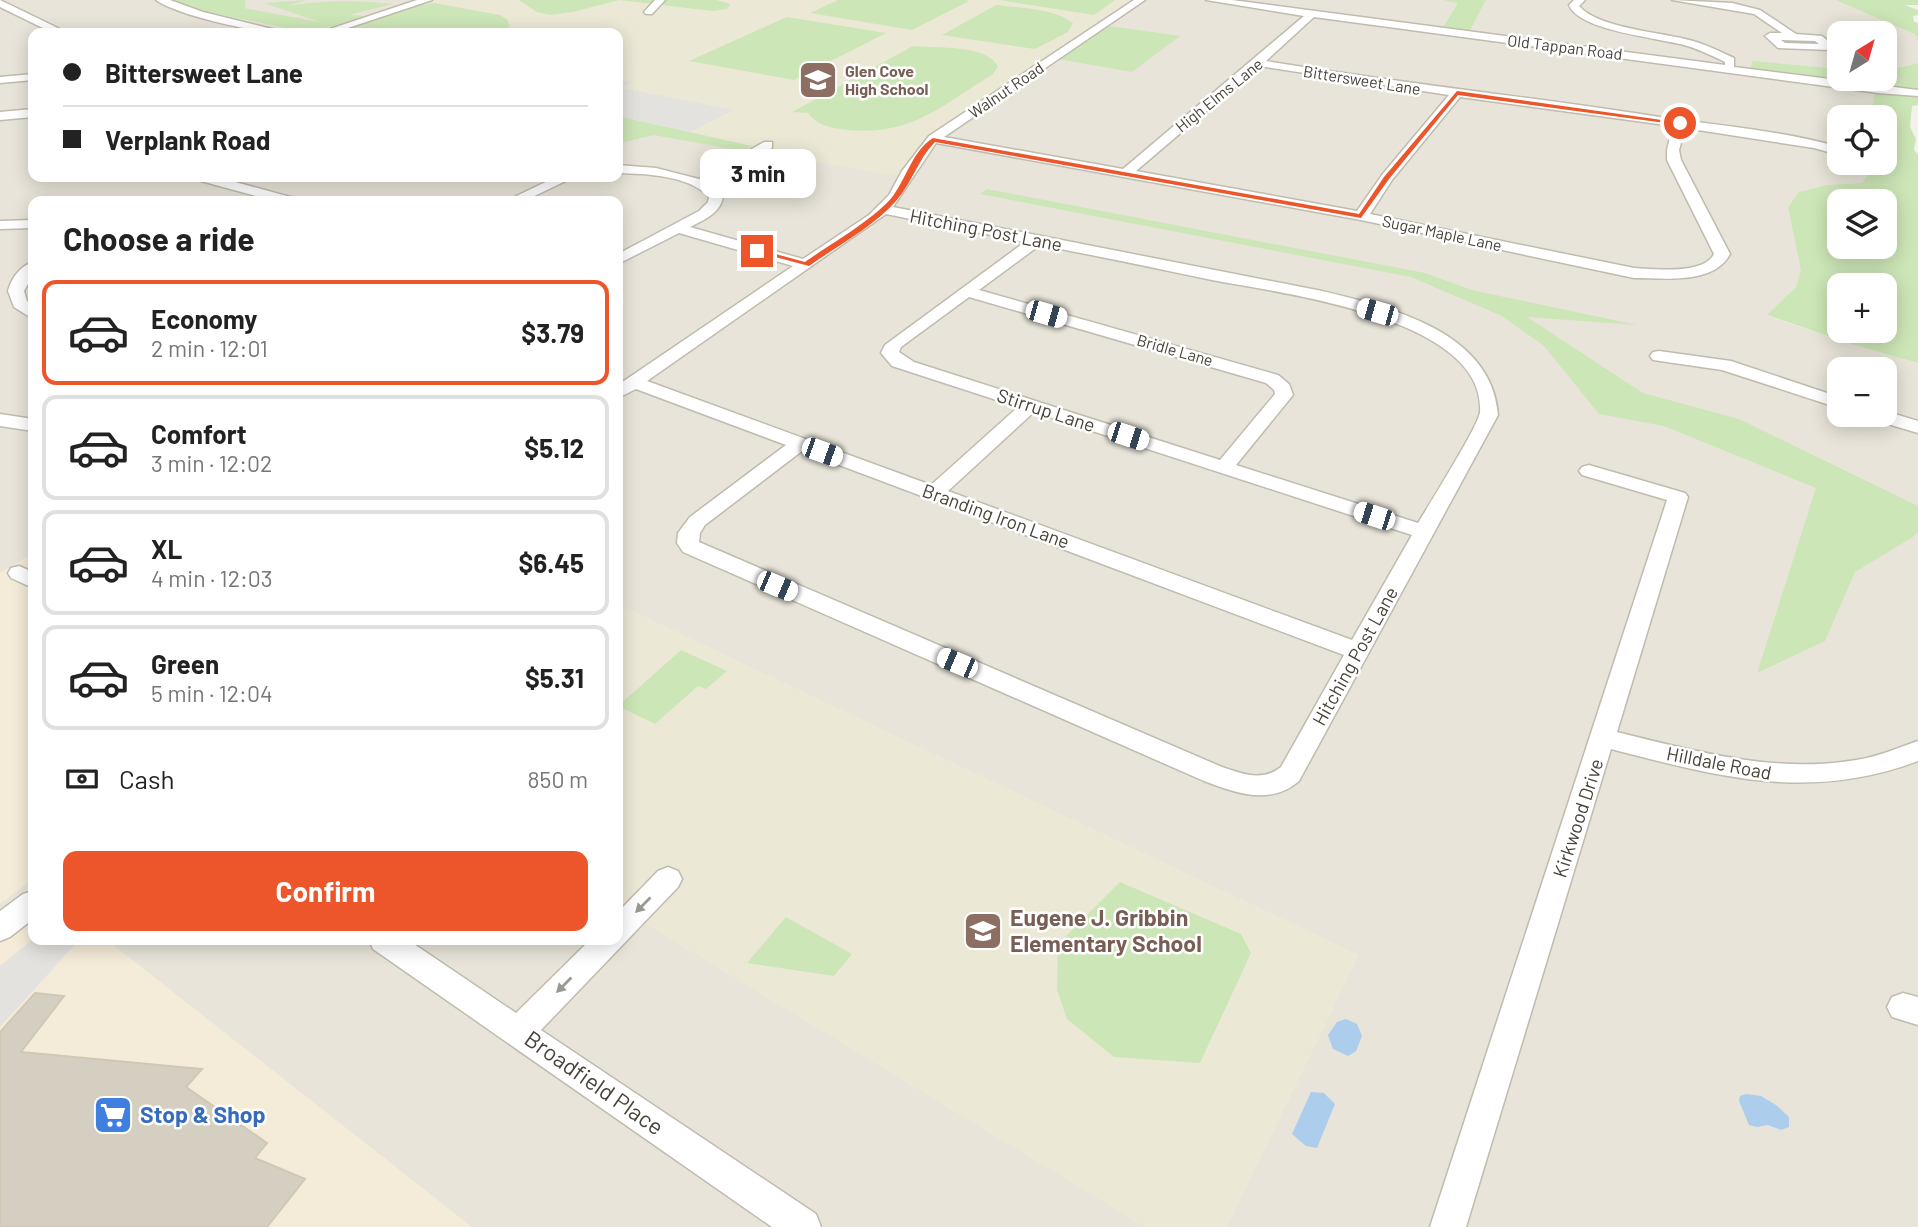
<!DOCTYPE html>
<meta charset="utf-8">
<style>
body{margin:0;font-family:Barlow,sans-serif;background:#f6f6f6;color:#222;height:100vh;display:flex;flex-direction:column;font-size:26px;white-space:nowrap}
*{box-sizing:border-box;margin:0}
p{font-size:23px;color:#767676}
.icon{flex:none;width:38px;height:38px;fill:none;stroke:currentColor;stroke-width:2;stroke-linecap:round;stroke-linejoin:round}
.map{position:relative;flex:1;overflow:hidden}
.details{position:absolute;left:28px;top:196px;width:595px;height:749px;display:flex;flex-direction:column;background:#fff;border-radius:14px;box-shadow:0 4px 18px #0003}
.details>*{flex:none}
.guide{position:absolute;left:28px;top:28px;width:595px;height:154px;border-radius:14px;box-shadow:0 4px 18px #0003;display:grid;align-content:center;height:154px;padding:0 35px;background:#fff}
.needle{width:46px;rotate:37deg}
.fabs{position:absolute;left:1827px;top:21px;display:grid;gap:14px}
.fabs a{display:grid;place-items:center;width:70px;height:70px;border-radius:14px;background:#fff;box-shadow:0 4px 18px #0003;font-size:35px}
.end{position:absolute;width:32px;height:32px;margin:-16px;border:9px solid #ec562a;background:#fff;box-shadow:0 0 0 4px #fff}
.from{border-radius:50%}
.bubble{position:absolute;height:49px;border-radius:14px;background:#fff;box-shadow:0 4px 18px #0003;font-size:23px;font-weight:700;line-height:49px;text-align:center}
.car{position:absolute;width:21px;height:42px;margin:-21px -10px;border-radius:9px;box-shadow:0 0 5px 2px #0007;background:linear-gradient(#fff 24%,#345 0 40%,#fff 0 76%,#345 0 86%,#fff 0)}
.guide b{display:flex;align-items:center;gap:24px;height:66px;font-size:26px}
.guide b+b{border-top:2px solid #e0e0e0}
.guide i{width:18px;height:18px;background:#222}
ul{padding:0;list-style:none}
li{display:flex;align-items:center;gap:21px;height:105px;margin:0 14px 10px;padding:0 21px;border:4px solid #e0e0e0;border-radius:14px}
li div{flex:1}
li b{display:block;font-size:26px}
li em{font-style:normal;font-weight:700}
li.selected{border-color:#ec562a}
li>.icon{width:63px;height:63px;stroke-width:1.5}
h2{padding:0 35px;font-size:32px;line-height:84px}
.pay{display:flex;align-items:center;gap:18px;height:77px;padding:0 35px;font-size:26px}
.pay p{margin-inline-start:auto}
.cta{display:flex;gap:14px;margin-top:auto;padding:14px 35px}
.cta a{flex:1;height:80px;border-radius:14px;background:#ec562a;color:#fff;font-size:28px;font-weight:700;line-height:80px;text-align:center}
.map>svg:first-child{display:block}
.residential{fill:#e8e4d9;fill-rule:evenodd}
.commercial{fill:#f4ebd8}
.education{fill:#ece8d6}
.green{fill:#cde6b7;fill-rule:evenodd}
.parking{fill:#e3e2df}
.water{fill:#accdec}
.building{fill:#d5cfc1;stroke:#d0c7b5;stroke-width:2}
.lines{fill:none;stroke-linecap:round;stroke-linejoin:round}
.minor-casing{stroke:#bfbbae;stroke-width:3}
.minor{fill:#fff;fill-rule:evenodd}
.oneway{fill:#9a9892}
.route{fill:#ec562a}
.labels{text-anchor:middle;stroke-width:5;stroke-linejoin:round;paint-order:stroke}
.far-street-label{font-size:16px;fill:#484339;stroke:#fff}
.far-education-label{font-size:16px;font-weight:bold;fill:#785e54;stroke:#fff;text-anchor:start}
.street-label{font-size:19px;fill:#484339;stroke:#fff}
.near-education-label{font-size:23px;font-weight:bold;fill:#785e54;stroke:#fff;text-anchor:start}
.near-street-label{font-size:23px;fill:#484339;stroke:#fff}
.near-shop-label{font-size:23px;font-weight:bold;fill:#366cbe;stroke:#fff;text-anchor:start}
</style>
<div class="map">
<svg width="1918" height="1227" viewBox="0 0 1918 1227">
<rect width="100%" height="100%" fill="#f4f2eb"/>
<path class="residential" d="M0 0H170L207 12 310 33H33V177H618V127L919 151 1137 0H1442L1459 2 1442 27 1468 32 1486 0H1835L1914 34 1918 40V63L1885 71V33H1839V69L1751 68 1874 90 1872 117H1839V163H1875L1862 183 1826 185 1799 192 1788 207 1802 270 1796 287 1768 316 1854 345 1918 363V1227H0ZM33 201H618V940H33ZM1839 369H1885V415H1839Z
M246 0H434L330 33H312L365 16 345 17 327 22 310 21 245 8Z"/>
<path class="commercial" d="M33 553V879L0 904V573Z
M33 903V940H107L472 1227H0V928Z"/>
<path class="education" d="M434 0H1137L931 139 902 177 618 127V33H330Z
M618 604 1359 955 1227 1227H1145L618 907Z"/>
<path class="green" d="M170 0H246L245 8 320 22 264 3 306 0 287 6C322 0 356 0 392 4L349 15 366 16 310 33 207 12Z
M519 0H716L730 4 727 9 713 11 619 0 573 12 550 15 537 12Z
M838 0H964L969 1 912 30 810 13Z
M999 0H1115L1094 15Z
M1442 0H1486L1469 32 1442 28 1458 3Z
M1835 0H1918V5H1905L1918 10V15L1913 16 1914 22 1918 23V40L1914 34Z
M434 3 500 15 508 20 509 28 498 33 412 31 405 33H330L420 5Z
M996 5C1019 8 1053 8 1073 23L1068 32 1035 49 942 35Z
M787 17 886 33 794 80 689 61Z
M1110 26 1180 36 1132 72 1058 59Z
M913 46C929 48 990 44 998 67L993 74C940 107 907 139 840 129 828 127 815 124 808 113L792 112Z
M1752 61 1839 69V79H1885V71L1918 63V105L1912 106 1910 127 1916 139 1914 150 1918 154V363L1854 345 1767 315 1796 287 1801 270 1788 207 1799 192 1826 185 1862 183 1875 163H1885V117H1872L1874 91 1751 69ZM1839 201H1885V247H1839ZM1839 285H1885V331H1839Z
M618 116 752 146 744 151 653 135 618 144Z
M987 189 1425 273 1472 290 1637 325 1527 317 1643 393 1739 419 1918 506V531L1913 537 1855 572 1825 641 1757 673 1816 488 1664 426 1599 414 1544 346 1502 316 1411 277 980 194Z
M681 650 727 671 706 689 698 686 655 724 618 706Z
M1120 882 1241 934 1251 953 1200 1063 1114 1057 1067 1019 1057 990 1058 944Z
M786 917 852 954 834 976 747 963Z"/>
<path class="parking" d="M618 79 632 82 622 88 734 110 690 132 618 116Z
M33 939 79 940 0 1027V966Z"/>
<path class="water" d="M1346 1019 1357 1024 1362 1036 1356 1051 1348 1056 1333 1049 1328 1035 1337 1022Z
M1311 1092 1324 1093 1335 1104 1317 1148 1306 1146 1292 1134Z
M1746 1094 1761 1096 1776 1105 1789 1117V1127L1781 1130 1768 1125 1757 1127 1749 1125 1739 1101 1740 1096Z"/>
<path class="building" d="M35 993 64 996 21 1052 202 1069 186 1087 267 1143 255 1158 305 1179 267 1227H0V1032Z"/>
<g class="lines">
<g class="minor-casing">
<path id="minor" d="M0 0 64 31 65 33H53L0 7Z
M156 0H170L203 12 288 33C260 34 179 16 156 0Z
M417 0H432L333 33H318Z
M655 0H665L652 14H646L644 12Z
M1134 0H1145L944 137 1123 169 1304 16 1206 0H1232L1725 65V62C1711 55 1698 49 1684 45 1659 38 1579 31 1569 5L1574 0H1585L1579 6C1599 29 1663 32 1693 41 1707 45 1721 52 1734 58V67L1918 90V96L1878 93 1314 17 1266 61C1399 83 1533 97 1666 118 1723 126 1784 131 1839 147V155L1814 148 1685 128 1679 150 1681 160 1730 254C1714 285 1663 278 1634 278L1361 220 936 143 893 207 1322 291C1389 307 1492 331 1498 415L1299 781C1270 806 1236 793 1204 781L683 552 677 543 678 533 690 517 786 445 636 389 618 398V385L793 266 679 233 618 264V254L699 211 708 202 709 197C689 175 646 174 618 173V165L656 168 699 179 764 142H772V148L710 184 723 196C721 213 704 220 690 227L803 259 869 215 889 195 902 171 929 136ZM1259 66 1449 95 1382 175 1357 211 1136 171ZM1460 97 1673 126 1667 150V160L1714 254C1704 275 1654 269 1634 268L1370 214 1392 180ZM886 214 1025 242 885 345 881 353 892 366 1018 407 931 485 647 381ZM1040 245C1097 256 1155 268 1212 280 1278 293 1486 317 1480 412 1479 425 1429 505 1418 523L1236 465 1293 395 1289 384 1278 375 979 290ZM969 297 1266 383 1274 390 1275 394 1220 460 914 362 899 352 901 347ZM1034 412 1412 535 1352 640 948 491ZM802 451 1344 655 1281 767C1262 782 1243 774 1222 767L699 542 700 533 705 525Z
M1672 0 1732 3 1760 10 1796 34 1822 36 1835 47 1830 50 1778 48 1765 36 1770 33H1782L1754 14ZM1781 40 1815 41 1819 44 1785 43Z
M33 74V80L0 83V77Z
M33 109V117L0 120V112Z
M200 177H217L294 198 296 201H274L201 181Z
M556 177H574L524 201H506Z
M33 220V228L0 229V221Z
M33 262V275L24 291 27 301 33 307V319L14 307 8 291C11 279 20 266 33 262Z
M1659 351 1731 361 1839 397V408L1722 370 1653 360 1650 356 1653 352Z
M1885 411 1918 421V433L1871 419 1869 415H1885Z
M0 414 33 419V431L0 426Z
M1589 465 1685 493 1688 497 1617 732C1694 751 1776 774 1856 760 1878 757 1897 748 1918 741V761C1809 802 1720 777 1611 749L1466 1227H1430L1667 500 1582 475 1579 471 1582 467Z
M19 566 33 572V588L11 578 8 573 11 568Z
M668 867 678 871 682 879 678 887 541 1030 816 1214 821 1227H772L373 949 369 940H408L516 1013 590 940H618V912L658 871Z
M33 891V919L10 937 0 941V911L23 894Z
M1903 993 1918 997V1025L1892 1017 1887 1007 1892 997Z"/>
</g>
<use href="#minor" class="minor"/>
</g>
<defs><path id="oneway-solid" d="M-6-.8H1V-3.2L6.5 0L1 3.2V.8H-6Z" transform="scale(1.75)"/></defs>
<g class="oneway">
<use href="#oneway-solid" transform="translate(643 905) rotate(135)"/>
<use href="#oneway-solid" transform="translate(564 985) rotate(135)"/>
</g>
<path class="route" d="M1457 91 1683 123 1680 125 1458 95 1389 179 1361 218 935 142C918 159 912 183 896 201 873 227 837 246 809 266L753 251 757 249 805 262C829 245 876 218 893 196 907 177 913 150 933 138L1359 214 1384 177Z"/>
<defs>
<g id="school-square" transform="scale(2.0125)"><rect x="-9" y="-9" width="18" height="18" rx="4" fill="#8d6e63" stroke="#fff"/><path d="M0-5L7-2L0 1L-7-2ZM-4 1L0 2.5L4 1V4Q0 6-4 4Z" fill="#fff"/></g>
<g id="supermarket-square" transform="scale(2.0125)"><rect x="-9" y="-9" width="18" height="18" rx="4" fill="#3f7fe0" stroke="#fff"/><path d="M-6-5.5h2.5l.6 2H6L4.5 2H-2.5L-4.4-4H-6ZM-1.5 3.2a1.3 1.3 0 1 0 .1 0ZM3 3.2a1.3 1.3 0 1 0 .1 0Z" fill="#fff"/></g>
</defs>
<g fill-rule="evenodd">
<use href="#school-square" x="818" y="80"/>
<use href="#school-square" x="983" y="931"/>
<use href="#supermarket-square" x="113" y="1115"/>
</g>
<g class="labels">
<g class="far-street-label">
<text transform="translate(1565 47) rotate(7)" y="6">Old Tappan Road</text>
<text transform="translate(1362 80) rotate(9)" y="6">Bittersweet Lane</text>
<text transform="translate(1006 90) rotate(-34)" y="6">Walnut Road</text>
<text transform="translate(1219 95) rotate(-39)" y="6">High Elms Lane</text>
<text transform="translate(1442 233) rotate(12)" y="6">Sugar Maple Lane</text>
<text transform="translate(1175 350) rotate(16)" y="6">Bridle Lane</text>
</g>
<g class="far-education-label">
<text x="845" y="77">Glen Cove<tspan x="845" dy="18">High School</tspan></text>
</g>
<g class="street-label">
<text transform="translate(986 230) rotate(11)" y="7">Hitching Post Lane</text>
<text transform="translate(1046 410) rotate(18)" y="7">Stirrup Lane</text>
<text transform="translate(996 516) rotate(20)" y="7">Branding Iron Lane</text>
<text transform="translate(1355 656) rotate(-61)" y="7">Hitching Post Lane</text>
<text transform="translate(1719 763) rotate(11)" y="7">Hilldale Road</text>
<text transform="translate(1578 818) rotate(-72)" y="7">Kirkwood Drive</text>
</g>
<g class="near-education-label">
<text x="1010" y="926">Eugene J. Gribbin<tspan x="1010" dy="26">Elementary School</tspan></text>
</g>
<g class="near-street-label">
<text transform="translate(594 1083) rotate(35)" y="8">Broadfield Place</text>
</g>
<g class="near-shop-label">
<text x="140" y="1123">Stop &amp; Shop</text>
</g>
</g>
</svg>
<div class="fabs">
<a><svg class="needle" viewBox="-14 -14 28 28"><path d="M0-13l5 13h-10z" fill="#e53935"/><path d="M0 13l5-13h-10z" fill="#767676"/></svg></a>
<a><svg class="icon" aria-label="locate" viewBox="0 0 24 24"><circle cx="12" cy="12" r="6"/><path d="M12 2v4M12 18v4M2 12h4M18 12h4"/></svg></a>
<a><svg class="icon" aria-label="layers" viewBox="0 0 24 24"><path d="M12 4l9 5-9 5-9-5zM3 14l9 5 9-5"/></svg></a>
<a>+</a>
<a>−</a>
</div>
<i class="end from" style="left:1680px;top:123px"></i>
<i class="end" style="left:757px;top:251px"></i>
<div class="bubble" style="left:700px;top:149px;width:116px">3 min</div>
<i class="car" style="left:1377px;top:312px;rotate:286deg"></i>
<i class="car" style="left:1046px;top:314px;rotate:106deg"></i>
<i class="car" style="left:1128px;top:436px;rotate:108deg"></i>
<i class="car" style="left:822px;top:452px;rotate:110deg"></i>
<i class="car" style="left:1374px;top:516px;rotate:288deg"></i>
<i class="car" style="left:777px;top:586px;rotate:113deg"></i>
<i class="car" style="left:957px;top:663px;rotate:293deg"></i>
<div class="guide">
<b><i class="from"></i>Bittersweet Lane</b>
<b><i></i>Verplank Road</b>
</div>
<section class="details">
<h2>Choose a ride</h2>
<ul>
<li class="selected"><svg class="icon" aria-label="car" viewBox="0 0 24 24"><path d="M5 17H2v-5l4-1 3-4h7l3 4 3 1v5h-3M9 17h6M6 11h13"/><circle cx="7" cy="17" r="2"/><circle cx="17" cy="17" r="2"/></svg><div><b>Economy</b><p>2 min · 12:01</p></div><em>$3.79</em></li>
<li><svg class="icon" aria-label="car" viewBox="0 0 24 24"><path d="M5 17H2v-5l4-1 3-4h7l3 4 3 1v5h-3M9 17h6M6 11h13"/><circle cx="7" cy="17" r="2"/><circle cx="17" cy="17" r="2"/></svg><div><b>Comfort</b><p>3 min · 12:02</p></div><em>$5.12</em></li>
<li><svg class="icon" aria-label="car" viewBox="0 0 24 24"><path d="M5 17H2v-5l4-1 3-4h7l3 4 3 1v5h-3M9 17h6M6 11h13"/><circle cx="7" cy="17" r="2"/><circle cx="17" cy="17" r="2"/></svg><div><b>XL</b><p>4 min · 12:03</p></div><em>$6.45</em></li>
<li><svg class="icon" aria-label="car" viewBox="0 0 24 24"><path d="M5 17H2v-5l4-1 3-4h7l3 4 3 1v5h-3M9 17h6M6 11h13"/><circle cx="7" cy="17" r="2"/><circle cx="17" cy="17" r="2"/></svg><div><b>Green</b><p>5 min · 12:04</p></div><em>$5.31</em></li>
</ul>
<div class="pay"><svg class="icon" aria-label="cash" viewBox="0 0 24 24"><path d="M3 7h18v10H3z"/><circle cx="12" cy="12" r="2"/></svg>Cash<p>850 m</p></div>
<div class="cta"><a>Confirm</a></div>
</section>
</div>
